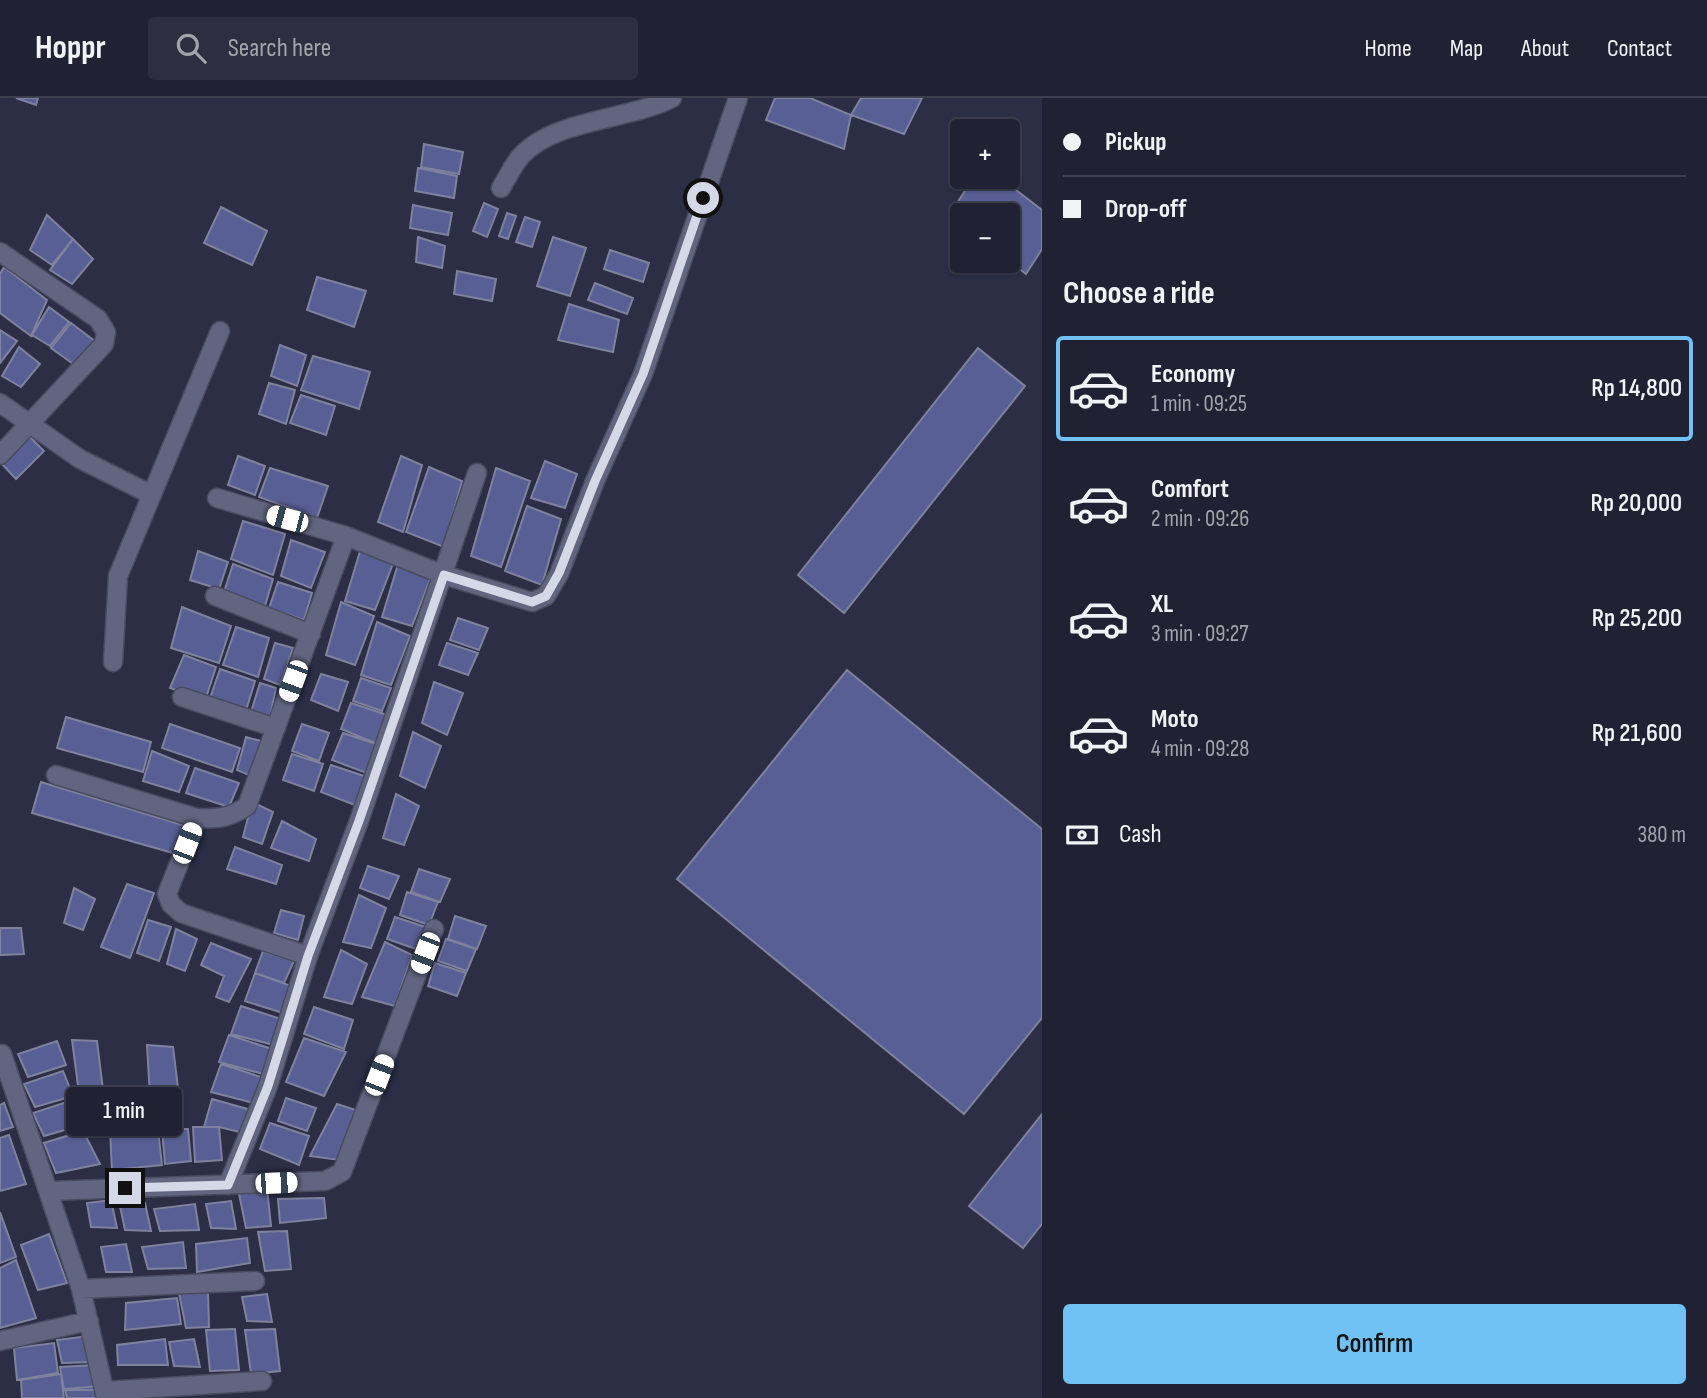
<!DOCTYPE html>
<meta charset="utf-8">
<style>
body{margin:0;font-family:"Sofia Sans Condensed",sans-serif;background:#2d2f40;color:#f1f3f6;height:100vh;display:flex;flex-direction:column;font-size:26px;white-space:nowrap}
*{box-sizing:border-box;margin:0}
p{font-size:23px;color:#a2a4ac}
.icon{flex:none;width:38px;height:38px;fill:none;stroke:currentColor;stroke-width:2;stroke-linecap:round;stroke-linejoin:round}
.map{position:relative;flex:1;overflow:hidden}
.details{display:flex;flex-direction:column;background:#202234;width:665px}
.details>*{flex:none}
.hud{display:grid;align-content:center;height:154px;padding:0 21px;background:#202234}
.fabs{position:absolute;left:950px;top:21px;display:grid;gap:14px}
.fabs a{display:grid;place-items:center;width:70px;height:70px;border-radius:7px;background:#202234;box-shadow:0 2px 5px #0004,0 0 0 2px #3d3f4f;font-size:35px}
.end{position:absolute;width:32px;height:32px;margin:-16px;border:9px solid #d5d8e7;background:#111;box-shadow:0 0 0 4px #111}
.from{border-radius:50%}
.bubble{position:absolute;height:49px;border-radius:7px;background:#202234;box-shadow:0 2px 5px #0004,0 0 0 2px #3d3f4f;font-size:23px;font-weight:600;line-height:49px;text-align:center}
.car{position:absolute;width:21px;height:42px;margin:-21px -10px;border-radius:9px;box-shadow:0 0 5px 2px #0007;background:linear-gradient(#fff 24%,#345 0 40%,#fff 0 76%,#345 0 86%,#fff 0)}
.hud b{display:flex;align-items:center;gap:24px;height:66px;font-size:26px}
.hud b+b{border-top:2px solid #3d3f4f}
.hud i{width:18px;height:18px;background:#f1f3f6}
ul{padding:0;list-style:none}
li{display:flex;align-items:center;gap:21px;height:105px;margin:0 14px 10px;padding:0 7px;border:4px solid transparent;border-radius:7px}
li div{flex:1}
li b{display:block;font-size:26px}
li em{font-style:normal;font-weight:600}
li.selected{border-color:#70c1f4}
li>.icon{width:63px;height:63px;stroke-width:1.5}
h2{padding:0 21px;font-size:32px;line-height:84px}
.pay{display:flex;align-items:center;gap:18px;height:77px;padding:0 21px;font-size:26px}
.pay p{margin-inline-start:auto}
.button{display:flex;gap:14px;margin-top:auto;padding:14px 21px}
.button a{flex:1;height:80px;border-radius:7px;background:#70c1f4;color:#111;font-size:28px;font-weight:600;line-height:80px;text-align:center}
header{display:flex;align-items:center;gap:42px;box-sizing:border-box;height:98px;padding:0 35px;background:#202234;border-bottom:2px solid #3d3f4f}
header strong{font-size:33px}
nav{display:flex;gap:38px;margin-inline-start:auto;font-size:24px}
.search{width:490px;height:63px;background:#2d2f40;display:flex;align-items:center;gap:18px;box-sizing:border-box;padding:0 24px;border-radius:7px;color:#a2a4ac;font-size:26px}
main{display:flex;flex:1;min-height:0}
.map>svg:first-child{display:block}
.building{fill:#585f94;stroke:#7e829d;stroke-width:2}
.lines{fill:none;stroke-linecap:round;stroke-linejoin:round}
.minor-casing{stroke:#494c60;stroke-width:21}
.minor{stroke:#61657f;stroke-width:18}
.route{stroke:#d5d8e7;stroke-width:9}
</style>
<header>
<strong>Hoppr</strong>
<div class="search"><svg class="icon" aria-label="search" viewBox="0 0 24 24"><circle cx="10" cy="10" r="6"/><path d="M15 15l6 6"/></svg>Search here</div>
<nav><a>Home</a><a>Map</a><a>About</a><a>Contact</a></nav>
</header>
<main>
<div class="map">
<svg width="1042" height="1300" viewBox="0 0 1042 1300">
<rect width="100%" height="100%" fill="#2b2e45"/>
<path class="building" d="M16 0H38L36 7Z
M775 0H810L851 17 844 51 766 22Z
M861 0H922L904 36 851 17Z
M424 46 463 54 459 76 421 69Z
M418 70 457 78 454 100 415 93Z
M974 79H999L1042 112V151L1026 176 1008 162V117H962V126L950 116Z
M484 105 498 111 487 139 473 133Z
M413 107 452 115 448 137 410 130Z
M221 109 267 133 252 167 204 145Z
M507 115 516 118 508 141 499 138Z
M47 117 73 141 52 167 30 152Z
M525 119 540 124 532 149 516 144Z
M418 139 445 148 442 170 416 164Z
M553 139 586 150 570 198 537 188Z
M73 141 93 161 72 186 50 172Z
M610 152 649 165 643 184 604 171Z
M4 169 47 202 31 238 0 215V176Z
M457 173 496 181 492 203 454 196Z
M317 179 366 193 354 229 307 212Z
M595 185 633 200 627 216 588 202Z
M569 206 619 222 613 254 558 242Z
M49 209 69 224 50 248 32 237Z
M71 225 96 244 76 268 51 250Z
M0 232 17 243 0 265Z
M280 247 306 257 297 288 271 278Z
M19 249 40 266 21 289 2 278Z
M978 250 1025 288 844 515 798 477Z
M313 258 370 274 359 311 301 292Z
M269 285 295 292 286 326 259 316Z
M301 297 335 308 326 337 290 325Z
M28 337 44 353 16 381 0 364Z
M238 358 265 368 255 397 228 387Z
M401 358 422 367 403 434 378 424Z
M545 363 577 376 565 410 531 400Z
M429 369 462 383 444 449 406 434Z
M270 370 328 388 317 420 259 399Z
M496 370 530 383 501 469 471 458Z
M527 408 561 421 542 487 505 473Z
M243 423 285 436 273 477 231 461Z
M291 442 325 454 311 490 281 478Z
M361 450 394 463 375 512 345 503Z
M198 453 228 464 219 491 190 482Z
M233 466 273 481 265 508 224 494Z
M398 466 431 479 412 528 382 519Z
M278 484 312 495 304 522 269 510Z
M341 504 374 518 355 567 326 557Z
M182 509 231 528 219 565 171 550Z
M458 520 488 530 479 552 450 542Z
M377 524 410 538 391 587 361 577Z
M236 529 269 540 258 579 223 567Z
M275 545 293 550 280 587 264 581Z
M447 545 478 555 468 577 439 567Z
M184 557 216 569 205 603 170 590Z
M220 571 255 583 245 616 209 603Z
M847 572 1042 731V920L964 1016 677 781Z
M321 576 348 584 338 613 311 602Z
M361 580 391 590 382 613 353 603Z
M434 584 463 595 447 637 422 625Z
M260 585 276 590 269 623 250 617Z
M351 605 390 618 380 647 341 631Z
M66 619 151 644 143 674 57 650Z
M170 626 240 650 232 674 162 650Z
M302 626 329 635 319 663 292 653Z
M413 634 441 648 425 690 400 678Z
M343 635 382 648 372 677 332 662Z
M246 639 261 643 251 678 237 672Z
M152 653 189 668 179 694 143 683Z
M292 656 323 666 314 693 283 682Z
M331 667 370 680 360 709 321 694Z
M195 670 239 685 229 709 186 695Z
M41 684 186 728 173 755 32 715Z
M396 696 419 708 404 747 383 740Z
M252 704 273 714 262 746 243 739Z
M282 723 316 741 309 763 271 750Z
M235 749 282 767 276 786 227 771Z
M368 768 399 778 389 801 360 790Z
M419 771 450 781 440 804 411 794Z
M127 786 154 795 130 860 101 849Z
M74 790 95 801 83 832 64 825Z
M407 794 438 804 429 827 400 817Z
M359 797 386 810 371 850 343 844Z
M281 812 304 818 298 842 274 835Z
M455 818 486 828 477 851 448 841Z
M395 819 426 829 416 851 387 841Z
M148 822 171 829 159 863 137 855Z
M0 830H21L24 856 0 857Z
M176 831 197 841 185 873 167 866Z
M446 841 476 851 467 873 438 863Z
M385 844 412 857 395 908 362 899Z
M211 845 251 861 229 904 216 899 224 878 201 867Z
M341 852 367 866 352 906 324 899Z
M263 853 294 863 284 885 255 875Z
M435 865 466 875 457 898 428 888Z
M255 875 294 889 283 915 245 903Z
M241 908 284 922 274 947 231 936Z
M314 909 353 922 344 951 304 936Z
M229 937 272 951 263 976 219 964Z
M304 940 346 954 324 998 286 984Z
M72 942 97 943 104 1000 80 1003Z
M57 943 66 967 28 979 18 956Z
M147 947 173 949 179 998 150 1000Z
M221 966 264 980 254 1005 211 994Z
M63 973 73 998 35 1009 24 986Z
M286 1000 316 1010 307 1033 278 1023Z
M212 1001 251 1012 244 1035 219 1029H204Z
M73 1002 82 1027 44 1038 33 1015Z
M4 1005 13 1029 0 1033V1007Z
M337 1006 359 1013 339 1062 310 1058Z
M1042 1016V1126L1023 1150 969 1108Z
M270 1025 309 1038 299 1067 260 1051Z
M193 1029H219L222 1062 195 1064Z
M162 1031H188L191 1063 165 1066Z
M110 1032H158L162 1067 112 1072Z
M83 1033 100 1066 56 1075 44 1045Z
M9 1037 26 1086 0 1093V1040Z
M267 1090 271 1128 246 1130 238 1091Z
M324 1100 326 1120 280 1125 278 1101Z
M111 1102 117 1130 91 1129 87 1105Z
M231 1103 236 1131 211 1130 206 1106Z
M145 1105 151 1133 125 1132 120 1108Z
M195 1106 199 1132 160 1133 154 1111Z
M0 1114 16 1159 0 1165Z
M287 1133 291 1171 265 1173 258 1134Z
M49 1136 67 1185 38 1192 21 1147Z
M247 1140 250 1165 197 1174 196 1146Z
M183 1144 186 1170 148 1171 142 1149Z
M126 1146 132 1174H106L101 1149Z
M16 1162 36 1220 0 1230V1170Z
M208 1194 209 1229 186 1230 179 1195Z
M267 1196 272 1224 247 1223 242 1199Z
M177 1200 181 1226 125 1232 126 1205Z
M235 1231 239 1272 210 1273 206 1232Z
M275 1231 280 1273 251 1276 245 1232Z
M88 1238 95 1264 62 1265 57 1242Z
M165 1241 168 1267H118L117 1247Z
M194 1241 200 1269 174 1268 169 1244Z
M54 1245 58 1275 17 1282 14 1250Z
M95 1267 98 1292H64L60 1269Z
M61 1276 64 1300H22L21 1282Z
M100 1288 101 1300H67L65 1291Z"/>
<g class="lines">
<g class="minor-casing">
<path id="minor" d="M501 90C507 80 513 67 521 58 554 21 630 22 672 0
M0 154 98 221 106 234 104 246 0 357
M0 305 80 361 152 397
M217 400 346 438
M215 498 311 536
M113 564 118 478 220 233
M182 599 276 630
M56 677 197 720C218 721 230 720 247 708L346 438 444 477 532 504 546 498 559 476 595 383 643 276 738 0
M197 720 167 796 171 806 181 815 308 858
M2 956 48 1093 325 1083 342 1074 434 831
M228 1087 268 988 308 858 359 723 477 375
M48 1093 81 1191 106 1300
M81 1191 255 1183
M0 1243 89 1223
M106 1293 262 1283"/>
</g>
<use href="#minor" class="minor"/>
</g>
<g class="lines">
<path class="route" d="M125 1090 228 1087 268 988 308 858 359 723 444 477 532 504 546 498 559 475 595 383 643 276 703 100"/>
</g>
</svg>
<div class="fabs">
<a>+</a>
<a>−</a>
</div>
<i class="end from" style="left:703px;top:100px"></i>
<i class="end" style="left:125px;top:1090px"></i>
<div class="bubble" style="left:66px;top:989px;width:116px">1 min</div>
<i class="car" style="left:287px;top:421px;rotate:285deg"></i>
<i class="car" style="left:293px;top:583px;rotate:200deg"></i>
<i class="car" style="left:187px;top:745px;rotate:21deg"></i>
<i class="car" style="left:425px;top:855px;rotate:201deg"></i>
<i class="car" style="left:379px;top:977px;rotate:21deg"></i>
<i class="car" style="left:276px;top:1085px;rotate:88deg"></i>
</div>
<section class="details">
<div class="hud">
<b><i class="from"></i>Pickup</b>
<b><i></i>Drop-off</b>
</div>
<h2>Choose a ride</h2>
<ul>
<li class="selected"><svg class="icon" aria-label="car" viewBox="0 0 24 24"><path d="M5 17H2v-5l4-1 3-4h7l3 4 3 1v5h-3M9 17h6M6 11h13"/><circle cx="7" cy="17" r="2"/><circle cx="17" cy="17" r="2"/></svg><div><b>Economy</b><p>1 min · 09:25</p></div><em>Rp 14,800</em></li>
<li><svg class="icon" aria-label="car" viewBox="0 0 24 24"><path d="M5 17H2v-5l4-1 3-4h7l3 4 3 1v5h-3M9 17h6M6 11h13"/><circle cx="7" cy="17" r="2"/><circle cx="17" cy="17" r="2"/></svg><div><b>Comfort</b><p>2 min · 09:26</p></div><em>Rp 20,000</em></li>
<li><svg class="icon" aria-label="car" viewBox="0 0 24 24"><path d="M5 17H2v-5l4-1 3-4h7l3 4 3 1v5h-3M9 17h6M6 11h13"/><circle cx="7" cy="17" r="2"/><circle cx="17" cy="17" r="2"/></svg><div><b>XL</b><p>3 min · 09:27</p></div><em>Rp 25,200</em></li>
<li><svg class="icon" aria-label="car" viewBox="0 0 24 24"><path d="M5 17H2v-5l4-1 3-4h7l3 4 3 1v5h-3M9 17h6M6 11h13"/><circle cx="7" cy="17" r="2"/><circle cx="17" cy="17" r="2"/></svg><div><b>Moto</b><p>4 min · 09:28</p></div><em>Rp 21,600</em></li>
</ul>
<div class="pay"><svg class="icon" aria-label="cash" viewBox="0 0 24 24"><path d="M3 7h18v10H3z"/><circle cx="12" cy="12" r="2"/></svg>Cash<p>380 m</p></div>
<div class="button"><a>Confirm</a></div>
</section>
</main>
